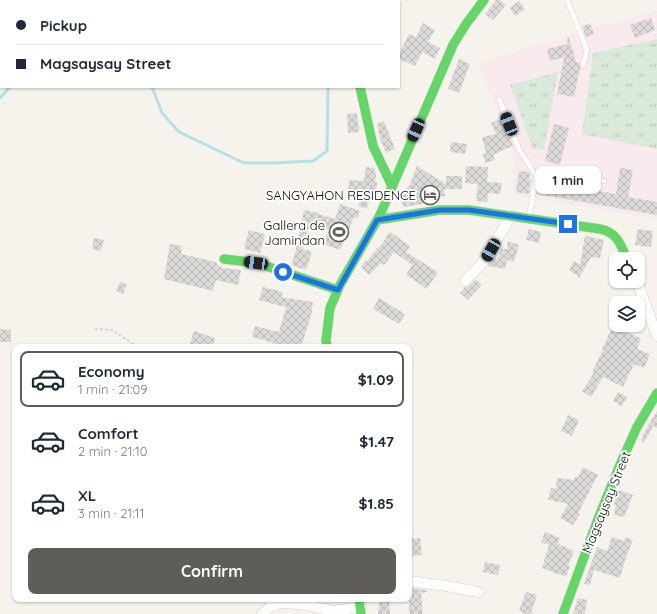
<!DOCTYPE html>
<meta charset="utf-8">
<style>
body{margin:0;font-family:Quicksand,sans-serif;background:#f2f2f3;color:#1f2937;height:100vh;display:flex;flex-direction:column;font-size:15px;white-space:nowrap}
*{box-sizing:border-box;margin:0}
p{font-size:13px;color:#747a83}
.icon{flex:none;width:22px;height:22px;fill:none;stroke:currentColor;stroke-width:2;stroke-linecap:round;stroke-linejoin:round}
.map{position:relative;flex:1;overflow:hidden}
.side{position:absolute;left:12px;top:344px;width:400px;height:258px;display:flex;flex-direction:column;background:#fff;border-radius:8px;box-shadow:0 1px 3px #0004}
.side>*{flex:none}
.guide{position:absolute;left:0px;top:0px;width:400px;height:88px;box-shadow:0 1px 3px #0004;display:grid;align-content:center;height:88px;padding:0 16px;background:#fff}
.controls{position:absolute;left:609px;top:252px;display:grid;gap:8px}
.controls a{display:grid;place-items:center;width:36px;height:36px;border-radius:8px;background:#fff;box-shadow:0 1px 3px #0004;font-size:20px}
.end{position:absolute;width:18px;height:18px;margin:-9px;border:5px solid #1a73e8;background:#fff;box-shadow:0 0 0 2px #fff}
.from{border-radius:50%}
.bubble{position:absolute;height:28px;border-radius:8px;background:#fff;box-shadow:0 1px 3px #0004;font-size:13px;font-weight:700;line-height:28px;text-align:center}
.car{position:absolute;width:12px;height:24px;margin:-12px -6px;border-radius:5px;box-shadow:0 0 3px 1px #0007;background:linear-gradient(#222 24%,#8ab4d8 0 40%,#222 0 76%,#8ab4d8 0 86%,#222 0)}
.guide b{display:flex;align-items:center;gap:14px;height:38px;font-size:15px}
.guide b+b{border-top:1px solid #e0e1e3}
.guide i{width:10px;height:10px;background:#1f2937}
ul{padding:7px 0 0;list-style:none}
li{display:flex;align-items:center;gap:12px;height:56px;margin:0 8px 6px;padding:0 8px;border:2px solid transparent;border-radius:8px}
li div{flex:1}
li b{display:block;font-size:15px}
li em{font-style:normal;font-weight:700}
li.selected{border-color:#5f5d58}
li>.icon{width:36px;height:36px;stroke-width:1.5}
.cta{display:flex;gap:8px;margin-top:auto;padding:8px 16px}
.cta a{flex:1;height:46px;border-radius:8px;background:#5f5d58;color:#fff;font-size:16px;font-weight:700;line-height:46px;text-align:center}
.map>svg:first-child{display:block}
.education{fill:#f8eaed}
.grass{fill:url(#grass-tufts)}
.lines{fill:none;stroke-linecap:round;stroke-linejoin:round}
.stream{stroke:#b5e0e6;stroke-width:3}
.building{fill:url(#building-cross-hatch)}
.lane-casing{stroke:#d1cfca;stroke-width:6}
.street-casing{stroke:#d1cfca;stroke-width:11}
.fast-casing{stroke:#d1cfca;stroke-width:10}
.path{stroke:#d7d6d4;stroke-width:2;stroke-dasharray:3 2;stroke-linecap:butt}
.lane{stroke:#fefdfc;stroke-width:5}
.street{stroke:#fefdfc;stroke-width:10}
.fast{stroke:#63d668;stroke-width:9}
.route{stroke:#1a73e8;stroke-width:5}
.labels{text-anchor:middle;stroke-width:3.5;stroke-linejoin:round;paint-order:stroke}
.poi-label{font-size:13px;fill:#0e0c09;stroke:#fff;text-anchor:end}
.street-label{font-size:13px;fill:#0e0c09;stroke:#fff}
</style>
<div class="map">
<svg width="657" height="614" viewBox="0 0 657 614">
<defs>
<pattern id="grass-tufts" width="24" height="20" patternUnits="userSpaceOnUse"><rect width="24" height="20" fill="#dae9d9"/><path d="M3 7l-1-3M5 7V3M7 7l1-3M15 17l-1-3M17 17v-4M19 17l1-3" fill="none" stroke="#bac7b9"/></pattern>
<pattern id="building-cross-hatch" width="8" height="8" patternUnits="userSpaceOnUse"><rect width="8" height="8" fill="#dcdad8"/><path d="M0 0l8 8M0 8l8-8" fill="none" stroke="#bcbab8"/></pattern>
</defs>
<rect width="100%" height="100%" fill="#f5f3ec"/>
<path class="education" d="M657 11V219L513 195 514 155 478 63 589 29Z"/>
<path class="grass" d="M657 39V149L582 134 593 53Z
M558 72 544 150 533 149 510 85Z"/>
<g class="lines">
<path class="stream" d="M198 0 200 1
M152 87 162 113 179 132 244 163H274L313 161 327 151 328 87
M0 98 10 87"/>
</g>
<path class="building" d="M496 0H500L506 5 493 20 485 14Z
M519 1 525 9 515 16 510 8Z
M651 18 655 30 635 38 630 25Z
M423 23 435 30 428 42 440 48 435 59 422 52 415 66 399 59V54L409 34 416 37Z
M590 23 594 34 586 37 582 26Z
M568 35 576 62 580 63V68L574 97 557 94 564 57 550 61 547 49 567 44Z
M459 59 470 64 459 93 448 89Z
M357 113 359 132 348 133 347 114Z
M502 118 513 146 493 155 495 160 485 163 483 154 486 153 482 137 496 134 491 123Z
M384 121 395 149 386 153 381 141 377 124Z
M554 124 569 128 560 165 545 161Z
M451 142 467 144 465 154 450 152Z
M417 166 446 184V176H462V189H444L445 196 438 197 433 202 404 207 399 194 411 184H410Z
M466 166 488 167 487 182 502 183 500 194 488 193 487 202 476 201 478 184 465 183Z
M366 167 374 168 376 174 375 182H377L376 194H373L366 209 358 206 363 193 348 192 349 180 364 181Z
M620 168 633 170 628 197 657 202V215L537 194 539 181 616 194Z
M519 171 529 172 530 174 529 179 531 180 529 193H527V194L516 192Z
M340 204 360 211 358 218 354 217 340 250 323 244 329 230 310 224 302 249 312 252 306 270 291 265 295 254 304 210 318 213V214L335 219Z
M529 229 541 232 539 243 526 240Z
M638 229 653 231 651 247 635 245Z
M249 230 265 234 260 253 244 249Z
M390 232 410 246 406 252 438 272 427 289 406 275 412 265 394 252 384 265 381 263 369 275 361 267 363 263 367 260H368L378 247 379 248Z
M585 236 604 240 600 258 591 257 579 278 578 277V276L569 270 574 261 580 265Z
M94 238 104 240 101 251 92 249Z
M508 241 519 245 514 262 507 260 505 269 488 266 493 258 498 259 501 249H507Z
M170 244 182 246 181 254 216 262 218 266 223 268 241 270 238 285 216 280 213 291 164 279Z
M476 279 482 285 468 300 460 293 465 287 469 286Z
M120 282 127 285 123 294 116 291Z
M263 287 283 292 281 297 313 302 311 316 301 347H273L274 343 252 337 255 326 279 332 286 307 259 300Z
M379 298 405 314 399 324 373 309Z
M615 325H626L622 331 641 338 637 349 650 354 644 368 634 364 623 387 603 377 591 397 582 391 594 373 592 372 603 350H602L608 336Z
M0 329 11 330V342H0Z
M194 331 215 338 213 347H189Z
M618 392 627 397 622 406 613 401Z
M657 411V428L653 426 644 443 641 441 645 431Z
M568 415 579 420 572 436 561 431Z
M583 467 598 475 578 513 580 514 573 525 560 518 568 504 548 500 551 488 556 489 557 478 574 480 575 476 578 477Z
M619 490 633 495 624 517 614 515 616 505 614 504Z
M545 532 560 538 558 544 574 551 568 565 570 566 566 577 542 568 549 545 541 542Z
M612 537 624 541 626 537 633 540 625 560 620 578 594 570 590 585 584 584 597 547 607 551Z
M420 538 422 555 409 556V539Z
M485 562 500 565 498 575 483 572Z
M409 588 427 590V592L421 593 423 614H409Z
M526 592 537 595 531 614H526L519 611Z
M578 598 587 600 585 614H573Z
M389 600 390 614H378L380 601Z"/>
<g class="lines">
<g class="lane-casing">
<path id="lane" d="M567 0 587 50 583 66
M499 99 519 149 536 176
M529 218 536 176 604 181"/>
</g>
<g class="street-casing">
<path id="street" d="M226 0 228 1
M465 281 484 261 511 216
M637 281 657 336
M409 581 446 586 478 592
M262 614 270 607 280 603 300 604 334 611 361 607"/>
</g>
<g class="fast-casing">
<path id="fast" d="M360 87 373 146 392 186
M377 220 440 210H469L600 229C617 232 621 245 627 259
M224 259 257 263 338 290
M327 347 326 340 330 308 340 285 380 215 453 45 466 24 484 0
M359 599 361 614
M563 614 598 519 619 467 637 427 657 393"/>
</g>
<path class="path" d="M95 329 112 330 138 347"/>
<use href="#lane" class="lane"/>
<use href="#street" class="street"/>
<use href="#fast" class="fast"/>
</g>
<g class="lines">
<path class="route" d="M283 272 338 290 377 220 440 210H469L568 224"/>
</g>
<defs>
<g id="hotel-ring" transform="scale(1)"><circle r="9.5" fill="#fff" stroke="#5f5d58" stroke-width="1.5"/><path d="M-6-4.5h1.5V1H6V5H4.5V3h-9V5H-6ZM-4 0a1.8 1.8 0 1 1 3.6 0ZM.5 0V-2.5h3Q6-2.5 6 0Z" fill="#5f5d58"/></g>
<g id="stadium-ring" transform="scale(1)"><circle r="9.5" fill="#fff" stroke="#5f5d58" stroke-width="1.5"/><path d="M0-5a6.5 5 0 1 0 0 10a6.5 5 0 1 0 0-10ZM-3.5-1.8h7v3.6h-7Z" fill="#5f5d58"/></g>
</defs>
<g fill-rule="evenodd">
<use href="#hotel-ring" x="430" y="195"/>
<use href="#stadium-ring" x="339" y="232"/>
</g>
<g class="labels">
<g class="poi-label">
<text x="416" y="200">SANGYAHON RESIDENCE</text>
<text x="325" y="230">Gallera de<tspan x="325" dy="15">Jamindan</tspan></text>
</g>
<g class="street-label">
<text transform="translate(606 502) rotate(-68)" y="5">Magsaysay Street</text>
</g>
</g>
</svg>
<div class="controls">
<a><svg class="icon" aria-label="locate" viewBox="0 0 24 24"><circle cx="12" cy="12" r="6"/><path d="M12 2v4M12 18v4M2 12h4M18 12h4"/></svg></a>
<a><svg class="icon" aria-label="layers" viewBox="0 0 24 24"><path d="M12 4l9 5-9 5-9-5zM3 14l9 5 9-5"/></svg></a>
</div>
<i class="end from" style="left:283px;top:272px"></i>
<i class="end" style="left:568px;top:224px"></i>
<div class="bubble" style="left:535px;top:166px;width:66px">1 min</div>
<i class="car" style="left:509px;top:124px;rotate:338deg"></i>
<i class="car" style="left:416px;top:130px;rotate:204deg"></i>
<i class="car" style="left:491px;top:250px;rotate:210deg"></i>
<i class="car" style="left:256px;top:263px;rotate:278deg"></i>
<div class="guide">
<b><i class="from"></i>Pickup</b>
<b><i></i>Magsaysay Street</b>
</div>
<section class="side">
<ul>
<li class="selected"><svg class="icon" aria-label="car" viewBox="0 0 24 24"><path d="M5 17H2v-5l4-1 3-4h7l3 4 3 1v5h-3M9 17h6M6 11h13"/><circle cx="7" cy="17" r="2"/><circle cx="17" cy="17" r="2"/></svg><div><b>Economy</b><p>1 min · 21:09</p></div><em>$1.09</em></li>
<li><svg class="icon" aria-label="car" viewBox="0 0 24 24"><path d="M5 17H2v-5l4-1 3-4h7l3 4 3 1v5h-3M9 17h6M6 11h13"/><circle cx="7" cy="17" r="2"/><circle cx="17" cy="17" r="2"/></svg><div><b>Comfort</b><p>2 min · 21:10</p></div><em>$1.47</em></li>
<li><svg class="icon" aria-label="car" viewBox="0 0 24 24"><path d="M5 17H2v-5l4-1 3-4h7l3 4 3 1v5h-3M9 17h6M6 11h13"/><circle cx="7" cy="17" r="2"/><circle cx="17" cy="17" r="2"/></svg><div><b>XL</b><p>3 min · 21:11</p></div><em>$1.85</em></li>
</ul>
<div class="cta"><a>Confirm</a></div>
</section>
</div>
